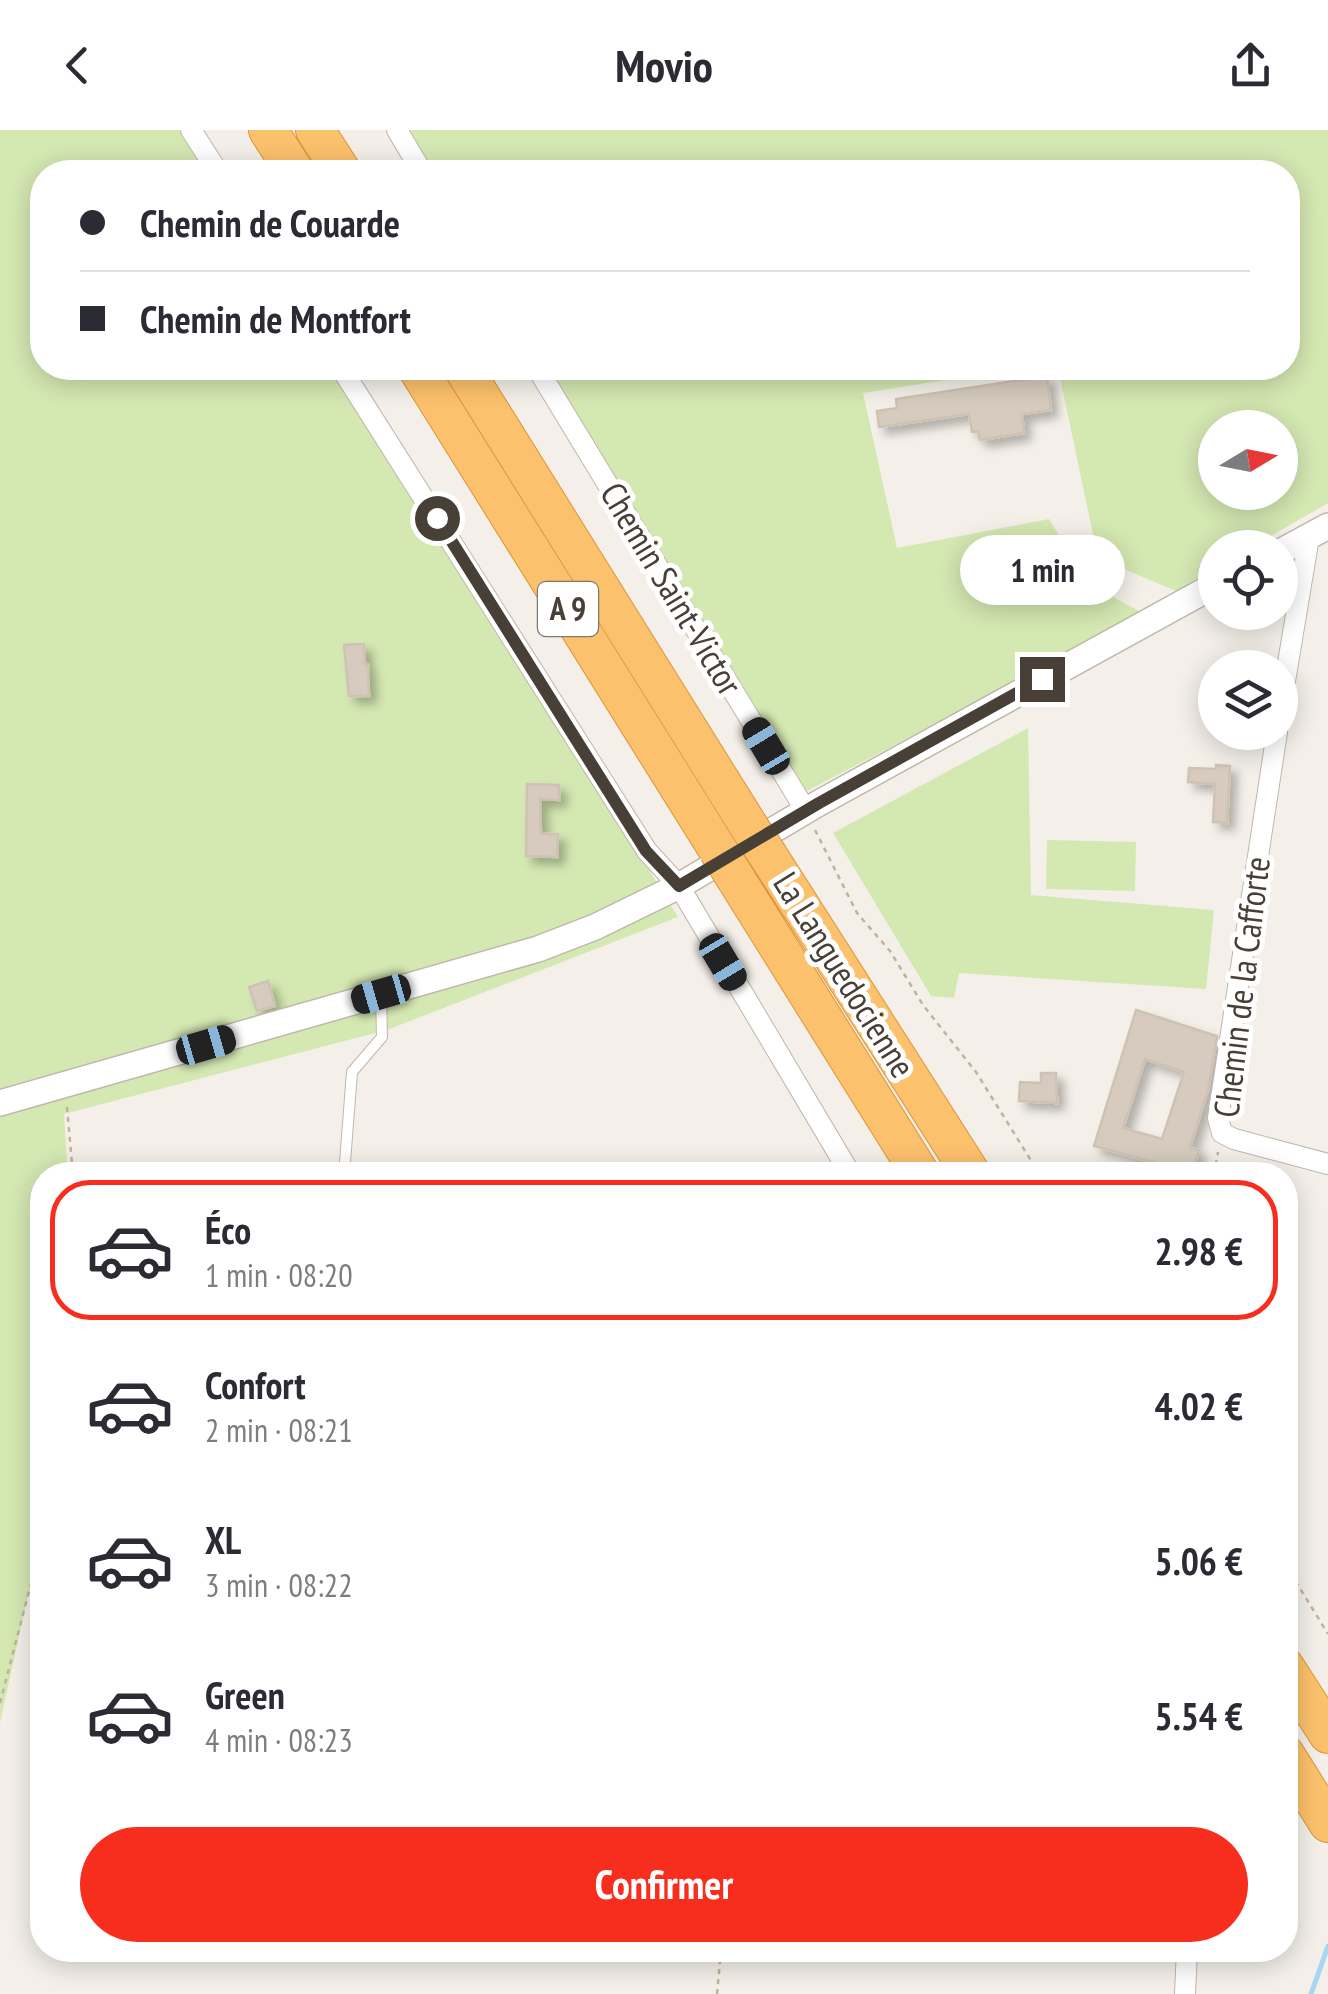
<!DOCTYPE html>
<html lang="fr">
<meta charset="utf-8">
<style>
body{margin:0;font-family:"PT Sans Narrow",sans-serif;background:#f2f2f3;color:#2b2b33;height:100vh;display:flex;flex-direction:column;font-size:38px;white-space:nowrap}
*{box-sizing:border-box;margin:0}
p{font-size:32px;color:#7c7c81}
.icon{flex:none;width:55px;height:55px;fill:none;stroke:currentColor;stroke-width:2;stroke-linecap:round;stroke-linejoin:round}
.map{position:relative;flex:1;overflow:hidden}
.drawer{position:absolute;left:30px;top:1032px;width:1268px;height:800px;display:flex;flex-direction:column;background:#fff;border-radius:40px;box-shadow:0 5px 25px #0003}
.drawer>*{flex:none}
.hud{position:absolute;left:30px;top:30px;width:1270px;height:220px;border-radius:40px;box-shadow:0 5px 25px #0003;display:grid;align-content:center;height:220px;padding:0 50px;background:#fff}
.needle{width:65px;rotate:80deg}
.buttons{position:absolute;left:1198px;top:280px;display:grid;gap:20px}
.buttons a{display:grid;place-items:center;width:100px;height:100px;border-radius:50%;background:#fff;box-shadow:0 5px 25px #0003;font-size:50px}
.end{position:absolute;width:45px;height:45px;margin:-22px;border:12px solid #484037;background:#fff;box-shadow:0 0 0 5px #fff}
.from{border-radius:50%}
.bubble{position:absolute;height:70px;border-radius:35px;background:#fff;box-shadow:0 5px 25px #0003;font-size:32px;font-weight:700;line-height:70px;text-align:center}
.car{position:absolute;width:30px;height:60px;margin:-30px -15px;border-radius:12px;box-shadow:0 0 8px 2px #0007;background:linear-gradient(#222 24%,#8ab4d8 0 40%,#222 0 76%,#8ab4d8 0 86%,#222 0)}
.hud b{display:flex;align-items:center;gap:35px;height:95px;font-size:38px}
.hud b+b{border-top:2px solid #e1e1e2}
.hud i{width:25px;height:25px;background:#2b2b33}
ul{padding:18px 0 0;list-style:none}
li{display:flex;align-items:center;gap:30px;height:140px;margin:0 20px 15px;padding:0 30px;border:5px solid transparent;border-radius:40px}
li div{flex:1}
li b{display:block;font-size:38px}
li em{font-style:normal;font-weight:700}
li.current{border-color:#f72e1d}
li>.icon{width:90px;height:90px;stroke-width:1.5}
.primary-button{display:flex;gap:20px;margin-top:auto;padding:20px 50px}
.primary-button a{flex:1;height:115px;border-radius:60px;background:#f72e1d;color:#fff;font-size:40px;font-weight:700;line-height:115px;text-align:center}
header{display:flex;justify-content:space-between;align-items:center;height:130px;padding:0 50px;background:#fff;font-size:45px;font-weight:700}
.map>svg:first-child{display:block}
.green{fill:#d4e8b2;fill-rule:evenodd}
.lines{fill:none;stroke-linecap:round;stroke-linejoin:round}
.stream{stroke:#a6d7f0;stroke-width:5}
.building{fill:#d6cbbe;stroke:#d0c2b2;stroke-width:2.5;fill-rule:evenodd;filter:url(#shadow)}
.service-casing{stroke:#c0b7ab;stroke-width:12}
.minor-casing{stroke:#c0b7ab;stroke-width:22}
.tertiary-casing{stroke:#c0b7ab;stroke-width:28}
.motorway-casing{stroke:#dc953b;stroke-width:40}
.path{stroke:#c1b29d;stroke-width:2.5;stroke-dasharray:5 5;stroke-linecap:butt}
.service{stroke:#fff;stroke-width:10}
.minor{stroke:#fff;stroke-width:20}
.tertiary{stroke:#fff;stroke-width:25}
.motorway{stroke:#fcc16c;stroke-width:38}
.motorway-bridge-casing{stroke:#dc953b;stroke-width:40;stroke-linecap:butt}
.motorway-bridge{stroke:#fcc16c;stroke-width:38}
.route{stroke:#484037;stroke-width:12}
.labels{text-anchor:middle;stroke-width:10;stroke-linejoin:round;paint-order:stroke}
.shield{fill:#fff;stroke:#7f7973;stroke-width:2.5}
.shield-label{font-size:32px;font-weight:bold;fill:#484037}
.street-label{font-size:35px;fill:#484037;stroke:#fff}
</style>
<header><svg class="icon" aria-label="back" viewBox="0 0 24 24"><path d="M15 5l-7 7 7 7"/></svg>Movio<svg class="icon" aria-label="share" viewBox="0 0 24 24"><path d="M12 15V3M7 8l5-5 5 5M5 13v7h14v-7"/></svg></header>
<div class="map">
<svg width="1328" height="1864" viewBox="0 0 1328 1864">
<defs>
<filter id="shadow"><feDropShadow dx="7" dy="7" stdDeviation="5" flood-color="#0004"/></filter>
</defs>
<rect width="100%" height="100%" fill="#f4f0e9"/>
<path class="green" d="M0 0H196L222 42H42V238H342L678 787 387 900 64 984 68 1045H42V1402L0 1593Z
M395 0H1328V373L1252 417 1215 418V438L1176 461 1098 428 1058 238H1288V42H421ZM1215 298H1280V362H1215Z
M543 238H1022L863 263 897 418 1049 389 1088 453 1144 484 807 661Z
M1028 598 1031 765 1214 780 1206 859 959 843 954 868 931 866 833 703Z
M1047 710 1136 712 1135 761 1046 759Z"/>
<g class="lines">
<path class="stream" d="M1311 1864 1328 1816"/>
</g>
<path class="building" d="M1047 246 1051 280 1022 284 1024 303 980 310 978 301 972 302 969 284 879 297 877 281 897 278 896 269Z
M364 514 365 535H368L369 566H349L344 515Z
M1216 635 1230 636 1227 693 1213 692 1215 654 1188 652 1189 638 1216 639Z
M527 654 559 655V670L540 669 541 704H558L557 727 526 726Z
M268 851 275 876 257 881 249 857Z
M1136 880 1217 906 1208 960 1190 1017 1199 1020 1192 1042 1187 1040 1185 1045 1159 1038 1160 1034 1094 1016ZM1145 929 1184 942 1162 1009 1123 998Z
M1041 943H1056L1057 973 1019 971 1020 952 1041 953Z"/>
<g class="lines">
<g class="service-casing">
<path id="service" d="M344 1045 352 942 382 907 381 865"/>
</g>
<g class="minor-casing">
<path id="minor" d="M191 0 218 42
M397 0 422 42
M341 238 647 721 679 756 851 1045
M537 238 806 681
M1280 581 1309 407
M1277 602 1218 988 1222 1003 1234 1009 1328 1034
M1185 1864 1187 1820"/>
</g>
<g class="tertiary-casing">
<path id="tertiary" d="M1280 422 1328 396
M0 973 538 819 595 797 679 756 819 673 1215 455"/>
</g>
<g class="motorway-casing">
<path id="motorway" d="M268 0 295 42
M315 0 342 42
M417 238 718 720
M463 238 748 695
M769 727 972 1045
M736 749 921 1045
M1285 1537 1328 1604
M1285 1624 1328 1693"/>
</g>
<path class="path" d="M815 700 857 783 890 821 923 875 976 942 1040 1045
M67 977 73 1045
M1214 1045 1218 1022
M1285 1434 1328 1504
M0 1573 42 1411
M717 1864 721 1820"/>
<use href="#service" class="service"/>
<use href="#minor" class="minor"/>
<use href="#tertiary" class="tertiary"/>
<use href="#motorway" class="motorway"/>
<g class="motorway-bridge-casing">
<path id="motorway-bridge" d="M748 695 769 727
M718 720 736 749"/>
</g>
<use href="#motorway-bridge" class="motorway-bridge"/>
</g>
<g class="lines">
<path class="route" d="M437 388 646 721 679 756 819 673 1042 549"/>
</g>
<g class="labels">
<rect class="shield" x="538" y="452" width="60" height="54" rx="8"/>
<g class="shield-label">
<text x="568" y="490">A 9</text>
</g>
<g class="street-label">
<text transform="translate(671 459) rotate(59)" y="12">Chemin Saint-Victor</text>
<text transform="translate(844 845) rotate(58)" y="12">La Languedocienne</text>
<text transform="translate(1242 857) rotate(-83)" y="12">Chemin de la Cafforte</text>
</g>
</g>
</svg>
<div class="buttons">
<a><svg class="needle" viewBox="-14 -14 28 28"><path d="M0-13l5 13h-10z" fill="#e53935"/><path d="M0 13l5-13h-10z" fill="#7c7c81"/></svg></a>
<a><svg class="icon" aria-label="locate" viewBox="0 0 24 24"><circle cx="12" cy="12" r="6"/><path d="M12 2v4M12 18v4M2 12h4M18 12h4"/></svg></a>
<a><svg class="icon" aria-label="layers" viewBox="0 0 24 24"><path d="M12 4l9 5-9 5-9-5zM3 14l9 5 9-5"/></svg></a>
</div>
<i class="end from" style="left:437px;top:388px"></i>
<i class="end" style="left:1042px;top:549px"></i>
<div class="bubble" style="left:960px;top:405px;width:165px">1 min</div>
<i class="car" style="left:766px;top:616px;rotate:329deg"></i>
<i class="car" style="left:723px;top:832px;rotate:149deg"></i>
<i class="car" style="left:381px;top:864px;rotate:254deg"></i>
<i class="car" style="left:206px;top:915px;rotate:74deg"></i>
<div class="hud">
<b><i class="from"></i>Chemin de Couarde</b>
<b><i></i>Chemin de Montfort</b>
</div>
<section class="drawer">
<ul>
<li class="current"><svg class="icon" aria-label="car" viewBox="0 0 24 24"><path d="M5 17H2v-5l4-1 3-4h7l3 4 3 1v5h-3M9 17h6M6 11h13"/><circle cx="7" cy="17" r="2"/><circle cx="17" cy="17" r="2"/></svg><div><b>Éco</b><p>1 min · 08:20</p></div><em>2.98 €</em></li>
<li><svg class="icon" aria-label="car" viewBox="0 0 24 24"><path d="M5 17H2v-5l4-1 3-4h7l3 4 3 1v5h-3M9 17h6M6 11h13"/><circle cx="7" cy="17" r="2"/><circle cx="17" cy="17" r="2"/></svg><div><b>Confort</b><p>2 min · 08:21</p></div><em>4.02 €</em></li>
<li><svg class="icon" aria-label="car" viewBox="0 0 24 24"><path d="M5 17H2v-5l4-1 3-4h7l3 4 3 1v5h-3M9 17h6M6 11h13"/><circle cx="7" cy="17" r="2"/><circle cx="17" cy="17" r="2"/></svg><div><b>XL</b><p>3 min · 08:22</p></div><em>5.06 €</em></li>
<li><svg class="icon" aria-label="car" viewBox="0 0 24 24"><path d="M5 17H2v-5l4-1 3-4h7l3 4 3 1v5h-3M9 17h6M6 11h13"/><circle cx="7" cy="17" r="2"/><circle cx="17" cy="17" r="2"/></svg><div><b>Green</b><p>4 min · 08:23</p></div><em>5.54 €</em></li>
</ul>
<div class="primary-button"><a>Confirmer</a></div>
</section>
</div>
